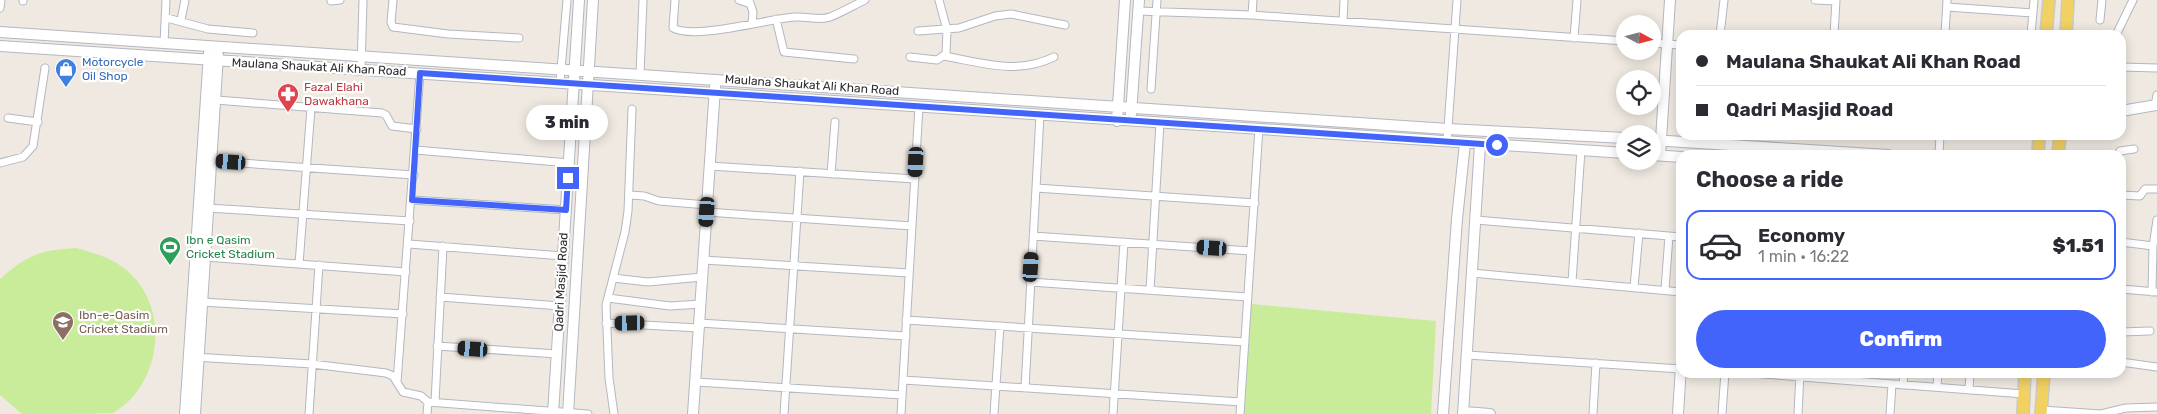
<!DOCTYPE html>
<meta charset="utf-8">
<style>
body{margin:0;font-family:Rubik,sans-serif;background:#f2f2f3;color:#2b2b33;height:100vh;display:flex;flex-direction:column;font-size:19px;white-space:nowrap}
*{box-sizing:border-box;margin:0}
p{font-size:16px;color:#7c7c81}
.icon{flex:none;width:28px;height:28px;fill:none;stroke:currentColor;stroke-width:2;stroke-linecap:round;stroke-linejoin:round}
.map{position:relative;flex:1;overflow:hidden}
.panel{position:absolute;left:1676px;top:150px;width:450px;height:228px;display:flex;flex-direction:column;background:#fff;border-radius:15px;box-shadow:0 2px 12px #0003}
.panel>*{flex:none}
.guide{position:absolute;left:1676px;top:30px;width:450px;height:110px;border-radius:15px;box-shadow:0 2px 12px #0003;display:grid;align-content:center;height:110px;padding:0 20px;background:#fff}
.needle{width:32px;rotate:97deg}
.fabs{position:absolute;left:1616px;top:15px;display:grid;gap:10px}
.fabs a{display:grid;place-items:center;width:45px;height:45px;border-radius:50%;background:#fff;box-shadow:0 2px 12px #0003;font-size:25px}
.end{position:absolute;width:22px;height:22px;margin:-11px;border:6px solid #4264fb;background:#fff;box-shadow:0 0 0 2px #fff}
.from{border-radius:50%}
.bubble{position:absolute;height:35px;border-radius:18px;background:#fff;box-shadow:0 2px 12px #0003;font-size:16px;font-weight:800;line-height:35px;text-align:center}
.car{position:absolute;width:15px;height:30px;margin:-15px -8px;border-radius:6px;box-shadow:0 0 4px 1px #0007;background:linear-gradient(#222 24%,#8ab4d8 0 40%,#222 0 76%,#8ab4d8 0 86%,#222 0)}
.guide b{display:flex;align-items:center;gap:18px;height:48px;font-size:19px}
.guide b+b{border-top:1px solid #e1e1e2}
.guide i{width:12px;height:12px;background:#2b2b33}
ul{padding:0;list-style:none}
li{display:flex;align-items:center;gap:15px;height:70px;margin:0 10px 8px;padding:0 10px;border:2px solid transparent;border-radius:15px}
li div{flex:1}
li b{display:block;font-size:19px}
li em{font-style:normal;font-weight:800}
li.active{border-color:#4264fb}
li>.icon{width:45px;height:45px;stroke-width:1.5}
h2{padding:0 20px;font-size:22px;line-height:60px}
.cta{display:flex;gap:10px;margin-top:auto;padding:10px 20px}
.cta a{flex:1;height:58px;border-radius:30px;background:#4264fb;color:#fff;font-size:20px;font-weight:800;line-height:58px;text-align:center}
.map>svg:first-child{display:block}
.pitch{fill:#c9ec9a}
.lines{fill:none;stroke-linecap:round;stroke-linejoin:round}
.street-casing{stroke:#b4b7c1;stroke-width:9}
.secondary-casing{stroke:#b4b7c1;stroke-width:12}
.primary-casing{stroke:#c9c9c9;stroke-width:14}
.street{stroke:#fff;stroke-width:7}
.secondary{stroke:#fff;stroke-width:10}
.primary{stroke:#f2d163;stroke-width:11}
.route{stroke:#4264fb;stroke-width:6}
.labels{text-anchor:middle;stroke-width:4.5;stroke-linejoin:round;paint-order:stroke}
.shop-label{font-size:12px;fill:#366cbe;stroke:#fff;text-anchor:start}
.street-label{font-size:12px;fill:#2e2e2e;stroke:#fff}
.health-label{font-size:12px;fill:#be3a42;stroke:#fff;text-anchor:start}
.leisure-label{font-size:12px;fill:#27864d;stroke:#fff;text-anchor:start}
.education-label{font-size:12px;fill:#785e54;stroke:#fff;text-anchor:start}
</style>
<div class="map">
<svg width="2157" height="414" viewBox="0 0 2157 414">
<rect width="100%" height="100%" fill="#efe9e1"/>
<path class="pitch" d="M76 248C94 253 110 257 125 269 171 305 163 384 113 413 105 414 37 414 22 414L0 395V279C27 255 40 250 76 248Z
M1251 304 1436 321 1431 414H1244Z"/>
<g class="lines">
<g class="street-casing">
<path id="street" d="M393 0 391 22 393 27 448 34 519 38
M675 0 673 28C696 40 766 19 795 17 807 16 819 21 830 17 841 13 854 5 865 0
M739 0 748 3
M749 0 753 12 752 23
M1815 0 1836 1
M23 1V0
M331 1 340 0
M1947 7 2033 13
M0 8 1 0
M1138 11 1252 15 1625 41
M1252 15 1253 0
M167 18 208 29 253 33
M776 19 784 52 854 59
M181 20 185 0
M2100 20 2102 0
M1343 21 1344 0
M918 31 959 28 995 16 1011 14 1065 25
M1720 35 1724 0
M1834 35 1836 0
M1945 35 1947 0
M2031 35 2034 0
M2116 35 2133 0
M1574 38 1577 0
M164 43 166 0
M1652 43 1681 45
M944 56C983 63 1017 75 1054 57
M910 57 937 60 946 54 947 30 939 0
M2121 67 2157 68
M361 69 363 0
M640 75 643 0
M560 81 567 0
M1151 89 1157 0
M216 100 382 113 386 115 392 126 417 129
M2155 106 2157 95
M8 118 38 122
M1447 142 1457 0
M415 150 569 163
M1939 155 1940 135
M2118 155 2120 151 2134 149
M212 161 414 175
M0 163 23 157 33 146 45 68
M710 166 915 179
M831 174 835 122
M1036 188 1255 203
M630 195 644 196 659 201 707 205
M2121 195 2140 196 2145 189H2157
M412 200 566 210
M208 208 410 221
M707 212 912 226
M1476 220 1681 237
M1033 236 1251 251
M2121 242 2153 246 2152 292
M409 244 563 256
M2153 246 2157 220
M205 257 406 272
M703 260 909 273
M299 264 311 108
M1472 273 1681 292
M613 278 648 282 702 277
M1030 282 1248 297
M1572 282 1581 150
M1634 287 1639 233
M2121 289 2157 292
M1150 290 1160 123
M1665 290 1669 236
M440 297 560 306
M608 298 670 306 701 304
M202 302 403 314
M906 320 1245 342
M606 323 699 328
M699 323 906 336
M2121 332 2150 331
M437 346 557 354
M1467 355 1681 369
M194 357 312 364 386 373 393 376 403 392 421 396 428 402 427 414
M2121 362 2157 367
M1737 372 2024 394
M903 380 1241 402
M397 382 420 73
M696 382 902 395
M1903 385 1904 372
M1937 387 1938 372
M1025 388 1040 115
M1969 390 1970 372
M428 402 588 414
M435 402 443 246
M2042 410 2101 414 2126 408 2157 407
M309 414 319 265
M614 414 609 378 606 305 625 232 628 211 632 109
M784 414 800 171
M901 414 919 106
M994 414 1000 326
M1113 414 1124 242
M1240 414 1259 128
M1593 414 1596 363
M1722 414 1725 372
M1798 414 1800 373
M1890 414 1892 384"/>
</g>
<g class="secondary-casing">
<path id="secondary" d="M0 32 1448 129 1625 138
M0 46 1625 153
M2121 111 2157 105
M1131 114 1139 0
M1117 121 1125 0
M1652 140 1888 155
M1652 155 1681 157
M1660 155 1670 0
M1464 412 1490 414
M185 414 209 53
M195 414 218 55
M553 414 579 0
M568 414 593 0
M693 414 715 87
M1443 414 1457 219 1465 143
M1463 414 1480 144
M1678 414 1681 366"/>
</g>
<g class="primary-casing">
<path id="primary" d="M2046 35 2049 0
M2066 35 2068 0
M2038 155 2039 135
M2058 155 2060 135
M2023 414 2025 372
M2041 414 2044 372"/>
</g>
<use href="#street" class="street"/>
<use href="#secondary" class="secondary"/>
<use href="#primary" class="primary"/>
</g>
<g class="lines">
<path class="route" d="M568 178 566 210 412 200 420 73 1497 145"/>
</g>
<defs>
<g id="shop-pin" transform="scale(1.125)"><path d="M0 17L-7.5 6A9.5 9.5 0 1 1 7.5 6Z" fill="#3f7fe0" stroke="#fff"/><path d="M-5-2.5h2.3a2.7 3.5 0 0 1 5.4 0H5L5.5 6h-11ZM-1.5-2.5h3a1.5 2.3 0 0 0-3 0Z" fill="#fff"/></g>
<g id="pharmacy-pin" transform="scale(1.125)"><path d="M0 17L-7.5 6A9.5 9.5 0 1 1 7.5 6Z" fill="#e0444e" stroke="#fff"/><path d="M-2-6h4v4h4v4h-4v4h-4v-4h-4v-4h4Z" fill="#fff"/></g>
<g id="stadium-pin" transform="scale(1.125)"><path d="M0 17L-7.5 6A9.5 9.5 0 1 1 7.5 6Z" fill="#2e9e5b" stroke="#fff"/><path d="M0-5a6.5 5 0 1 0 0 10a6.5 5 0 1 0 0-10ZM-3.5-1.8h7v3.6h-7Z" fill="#fff"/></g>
<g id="school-pin" transform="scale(1.125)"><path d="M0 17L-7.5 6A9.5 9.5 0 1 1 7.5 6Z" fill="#8d6e63" stroke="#fff"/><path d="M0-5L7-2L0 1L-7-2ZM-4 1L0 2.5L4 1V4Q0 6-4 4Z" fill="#fff"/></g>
</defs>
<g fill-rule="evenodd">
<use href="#shop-pin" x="66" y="69"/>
<use href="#pharmacy-pin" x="288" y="94"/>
<use href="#stadium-pin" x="170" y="247"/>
<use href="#school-pin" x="63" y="322"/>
</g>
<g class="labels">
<g class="shop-label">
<text x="82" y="66">Motorcycle<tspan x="82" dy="14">Oil Shop</tspan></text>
</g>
<g class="street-label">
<text transform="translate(319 67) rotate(3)" y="4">Maulana Shaukat Ali Khan Road</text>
<text transform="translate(812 85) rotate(4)" y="4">Maulana Shaukat Ali Khan Road</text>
<text transform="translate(561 282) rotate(-87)" y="4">Qadri Masjid Road</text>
</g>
<g class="health-label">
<text x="304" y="91">Fazal Elahi<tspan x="304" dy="14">Dawakhana</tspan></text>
</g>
<g class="leisure-label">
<text x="186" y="244">Ibn e Qasim<tspan x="186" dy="14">Cricket Stadium</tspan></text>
</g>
<g class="education-label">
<text x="79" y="319">Ibn-e-Qasim<tspan x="79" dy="14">Cricket Stadium</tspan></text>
</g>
</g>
</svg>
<div class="fabs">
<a><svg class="needle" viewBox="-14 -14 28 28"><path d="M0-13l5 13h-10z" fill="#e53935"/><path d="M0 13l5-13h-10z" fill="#7c7c81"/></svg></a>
<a><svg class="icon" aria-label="locate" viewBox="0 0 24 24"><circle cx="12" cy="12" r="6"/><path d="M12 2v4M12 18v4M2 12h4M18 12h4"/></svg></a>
<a><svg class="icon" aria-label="layers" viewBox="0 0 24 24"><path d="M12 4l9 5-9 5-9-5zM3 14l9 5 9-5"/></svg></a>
</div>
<i class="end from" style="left:1497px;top:145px"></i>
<i class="end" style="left:568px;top:178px"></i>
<div class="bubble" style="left:526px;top:105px;width:82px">3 min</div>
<i class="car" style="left:231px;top:162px;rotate:274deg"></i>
<i class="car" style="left:916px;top:162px;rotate:183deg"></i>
<i class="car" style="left:707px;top:212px;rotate:184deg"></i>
<i class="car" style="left:1212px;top:248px;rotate:274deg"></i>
<i class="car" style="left:1031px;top:267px;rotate:4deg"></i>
<i class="car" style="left:630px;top:323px;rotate:269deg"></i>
<i class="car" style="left:473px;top:349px;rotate:274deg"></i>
<div class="guide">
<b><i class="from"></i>Maulana Shaukat Ali Khan Road</b>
<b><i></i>Qadri Masjid Road</b>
</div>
<section class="panel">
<h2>Choose a ride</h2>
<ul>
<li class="active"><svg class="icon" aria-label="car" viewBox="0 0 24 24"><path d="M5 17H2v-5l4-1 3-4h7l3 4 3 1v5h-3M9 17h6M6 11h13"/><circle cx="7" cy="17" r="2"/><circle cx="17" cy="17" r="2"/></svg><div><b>Economy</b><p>1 min · 16:22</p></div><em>$1.51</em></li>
</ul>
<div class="cta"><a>Confirm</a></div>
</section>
</div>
